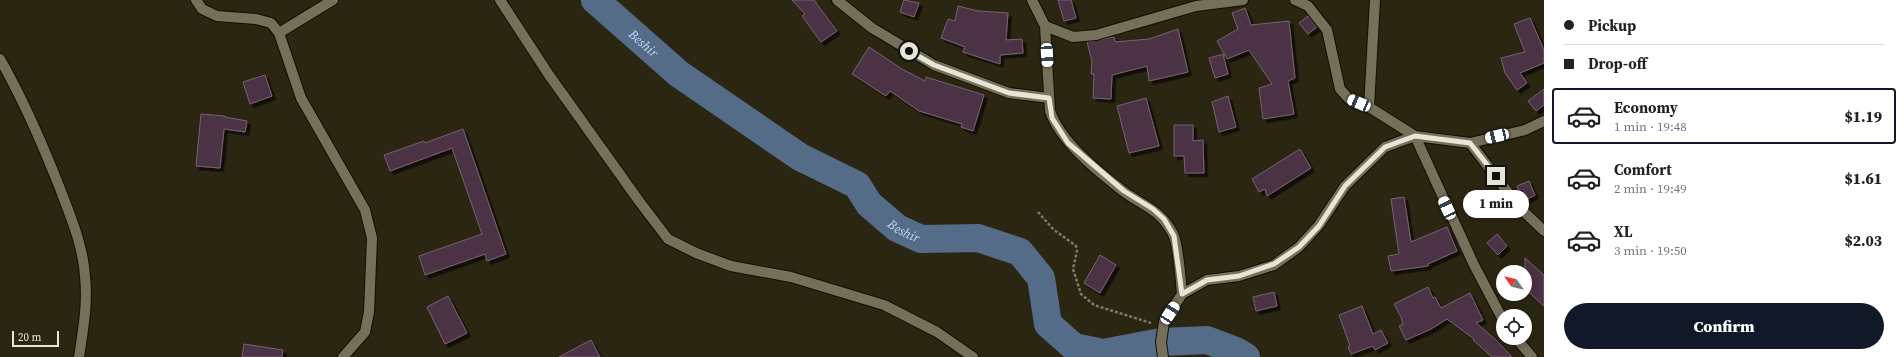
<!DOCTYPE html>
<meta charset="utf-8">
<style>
body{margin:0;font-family:"Source Serif 4",serif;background:#f6f6f6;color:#222;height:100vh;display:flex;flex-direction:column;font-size:15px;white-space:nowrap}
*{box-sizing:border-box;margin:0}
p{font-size:13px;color:#767676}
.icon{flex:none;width:22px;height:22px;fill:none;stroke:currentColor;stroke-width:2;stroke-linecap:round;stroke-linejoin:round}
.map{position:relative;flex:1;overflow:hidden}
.sheet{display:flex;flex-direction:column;background:#fff;width:360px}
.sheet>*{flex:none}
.banner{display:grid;align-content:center;height:88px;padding:0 20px;background:#fff}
.needle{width:26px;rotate:304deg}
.fabs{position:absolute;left:1496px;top:265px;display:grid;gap:8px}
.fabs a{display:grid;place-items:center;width:36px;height:36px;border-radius:50%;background:#fff;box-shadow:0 2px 10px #0003;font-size:20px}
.scale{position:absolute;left:12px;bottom:10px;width:47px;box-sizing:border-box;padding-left:4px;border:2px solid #e7e5d8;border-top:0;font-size:11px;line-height:14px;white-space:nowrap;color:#e7e5d8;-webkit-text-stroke:3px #2a2611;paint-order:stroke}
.end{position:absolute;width:18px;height:18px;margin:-9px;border:5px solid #e7e5d8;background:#111;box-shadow:0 0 0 2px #111}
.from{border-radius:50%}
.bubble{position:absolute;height:28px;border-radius:14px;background:#fff;box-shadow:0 2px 10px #0003;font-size:13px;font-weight:800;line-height:28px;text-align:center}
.car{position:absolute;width:12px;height:24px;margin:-12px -6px;border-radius:5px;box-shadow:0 0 3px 1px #0007;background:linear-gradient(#fff 24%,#345 0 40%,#fff 0 76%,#345 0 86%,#fff 0)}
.banner b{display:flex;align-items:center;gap:14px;height:38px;font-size:15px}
.banner b+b{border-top:1px solid #e0e0e0}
.banner i{width:10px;height:10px;background:#222}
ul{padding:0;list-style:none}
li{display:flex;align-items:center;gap:12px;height:56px;margin:0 8px 6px;padding:0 12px;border:2px solid transparent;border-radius:4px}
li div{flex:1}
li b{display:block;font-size:15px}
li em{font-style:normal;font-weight:800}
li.active{border-color:#111827}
li>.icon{width:36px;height:36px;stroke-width:1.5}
.action{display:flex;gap:8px;margin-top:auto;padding:8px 20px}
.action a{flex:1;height:46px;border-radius:24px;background:#111827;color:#fff;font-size:16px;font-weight:800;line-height:46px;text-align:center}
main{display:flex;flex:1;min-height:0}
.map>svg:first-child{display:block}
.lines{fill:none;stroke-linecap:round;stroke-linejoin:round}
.river{stroke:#546c88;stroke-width:28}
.building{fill:#4c3045;stroke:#776271;filter:url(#shadow)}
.street-casing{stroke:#130e00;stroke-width:12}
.path{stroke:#7c7967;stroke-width:2.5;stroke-dasharray:3 2;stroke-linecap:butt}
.street{stroke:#757059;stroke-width:10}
.route{stroke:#e7e5d8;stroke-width:5}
.labels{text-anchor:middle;stroke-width:3;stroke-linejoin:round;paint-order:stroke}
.water-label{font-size:13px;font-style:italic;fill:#bed8f5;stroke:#2a2611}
</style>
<main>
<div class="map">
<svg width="1544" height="357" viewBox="0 0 1544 357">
<defs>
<filter id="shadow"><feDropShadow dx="3.5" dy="3.5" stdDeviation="0" flood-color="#0009"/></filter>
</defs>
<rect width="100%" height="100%" fill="#2a2611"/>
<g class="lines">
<path class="river" id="s1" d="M595 0 679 74 800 157 857 185 869 204 897 228 921 239 978 238 1020 252 1041 278 1048 324 1074 347 1103 353 1161 342 1207 340 1236 351 1246 357"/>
</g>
<path class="building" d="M792 0H814L837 31 821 42 802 16 805 14Z
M904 0 919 3 914 17 900 12Z
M1058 0H1071L1076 18 1064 21Z
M958 6 978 11 1008 13 1006 40 1022 39 1023 53 1000 55V64L963 52 965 47 941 38 948 19 955 21Z
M1245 8 1251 25 1289 21 1295 78 1288 81 1294 114 1263 119 1259 88 1272 84 1249 50 1227 59 1217 41 1238 29 1232 13Z
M1308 16 1317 27 1308 34 1299 23Z
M1530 18 1544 50V63L1520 73 1527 83 1517 90 1505 73 1501 58 1525 52 1514 24Z
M1178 29 1188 72 1149 81 1147 66 1112 75 1111 99 1093 98 1094 74H1091L1092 61 1087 42 1114 37 1115 42 1149 39Z
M869 47 902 69 925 81 926 77 984 95 973 131 961 127 962 124 919 111 890 91 886 96 852 74Z
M1223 54 1228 74 1215 78 1209 58Z
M265 75 272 96 250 104 243 82Z
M1544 89V105L1536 111 1528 101Z
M1228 96 1236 127 1219 132 1212 102Z
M1146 98 1159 146 1129 153 1117 106Z
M201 114 225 116V117L247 121 245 132 224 129 220 168 196 166Z
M1174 125H1193V141L1203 140 1204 173H1185L1184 156H1174Z
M463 129 506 254 487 261 485 254 425 275 419 256 482 234 452 148 390 171 384 155 424 141 425 143Z
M1300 149 1311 168 1267 196 1265 189 1259 192 1252 179Z
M1529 181 1535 195 1524 201 1517 186Z
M1404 197 1411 242 1447 227 1457 251 1428 264V266L1391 271 1388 256 1399 254 1391 199Z
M1497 234 1507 246 1498 255 1487 243Z
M1100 255 1116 265 1100 293 1084 283Z
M1525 258 1544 275V306L1525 289Z
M1428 287 1433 298 1435 297 1441 308 1470 293 1483 320 1476 323 1496 340 1512 357H1492L1473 340 1474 339 1447 319 1431 329 1406 340 1399 326 1403 324 1401 317 1394 304Z
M1274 292 1277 306 1256 311 1253 297Z
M448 296 467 333 445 344 427 307Z
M1362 306 1373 334 1381 330 1388 343 1375 350 1373 346 1351 354 1348 347 1350 346 1339 315Z
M591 340 600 357H559Z
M244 344 283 350 282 357H242Z"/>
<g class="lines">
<g class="street-casing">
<path id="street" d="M196 0 202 9 217 16 256 19 271 23 279 33 301 98 365 210 372 238 369 312 365 332 343 357
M500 0 549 75 639 201 668 239 696 253 731 266 791 277 884 305 937 332 973 357
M837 0 872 28 934 65 1009 93 1049 98
M1032 0 1045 26 1073 37 1096 35 1196 6 1243 0
M1295 0 1308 6 1327 30 1340 89 1349 99 1369 107 1415 136 1470 143 1525 130 1544 121
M1045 26 1050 111C1060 141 1097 171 1123 191 1143 206 1160 209 1173 234 1178 243 1181 281 1182 294
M279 33 333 0
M0 59C23 99 42 143 59 186 70 215 83 245 85 276 88 304 83 330 79 357
M1369 107 1375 0
M1415 136 1474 265 1503 320
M1470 143 1520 208 1544 231
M1516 338 1532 357
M1163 357 1161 342 1164 322 1182 294 1207 280 1239 276 1274 265 1299 247 1319 225 1345 186 1385 147 1415 136"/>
</g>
<path class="path" d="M1038 212 1053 229 1076 246 1077 251 1073 269 1081 294 1094 305 1151 323"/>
<use href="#street" class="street"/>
</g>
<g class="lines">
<path class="route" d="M909 51 934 65 1009 93 1049 98 1052 118 1068 143 1124 191 1153 209 1164 219 1174 236 1182 294 1207 280 1239 276 1274 264 1299 247 1319 226 1345 186 1385 147 1415 136 1470 143 1496 176"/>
</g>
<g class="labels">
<g class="water-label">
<text dy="5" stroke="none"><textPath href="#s1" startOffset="65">Beshir</textPath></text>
<text dy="5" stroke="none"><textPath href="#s1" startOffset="389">Beshir</textPath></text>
</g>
</g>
</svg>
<div class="fabs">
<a><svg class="needle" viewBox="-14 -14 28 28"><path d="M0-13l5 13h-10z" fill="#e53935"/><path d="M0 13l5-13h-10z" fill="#767676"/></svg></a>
<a><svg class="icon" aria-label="locate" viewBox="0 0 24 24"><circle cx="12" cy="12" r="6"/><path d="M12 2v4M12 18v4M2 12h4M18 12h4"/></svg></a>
</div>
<div class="scale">20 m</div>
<i class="end from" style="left:909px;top:51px"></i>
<i class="end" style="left:1496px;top:176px"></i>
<div class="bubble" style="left:1463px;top:190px;width:66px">1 min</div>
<i class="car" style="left:1047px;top:55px;rotate:177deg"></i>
<i class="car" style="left:1359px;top:103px;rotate:293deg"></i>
<i class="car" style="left:1497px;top:136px;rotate:257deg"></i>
<i class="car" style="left:1447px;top:208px;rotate:335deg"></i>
<i class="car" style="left:1170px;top:313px;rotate:33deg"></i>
</div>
<section class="sheet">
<div class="banner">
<b><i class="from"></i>Pickup</b>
<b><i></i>Drop-off</b>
</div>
<ul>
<li class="active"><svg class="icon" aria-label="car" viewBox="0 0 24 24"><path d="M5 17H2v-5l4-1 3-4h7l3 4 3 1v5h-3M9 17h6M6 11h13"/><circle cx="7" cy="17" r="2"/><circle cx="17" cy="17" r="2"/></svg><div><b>Economy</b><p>1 min · 19:48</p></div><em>$1.19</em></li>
<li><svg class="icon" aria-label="car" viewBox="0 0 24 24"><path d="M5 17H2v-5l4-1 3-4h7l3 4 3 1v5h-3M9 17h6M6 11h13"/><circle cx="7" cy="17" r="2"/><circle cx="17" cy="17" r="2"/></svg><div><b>Comfort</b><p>2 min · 19:49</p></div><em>$1.61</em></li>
<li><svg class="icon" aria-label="car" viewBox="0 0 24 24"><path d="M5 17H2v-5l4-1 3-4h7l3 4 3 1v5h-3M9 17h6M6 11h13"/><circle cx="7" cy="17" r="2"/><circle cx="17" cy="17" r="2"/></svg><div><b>XL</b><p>3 min · 19:50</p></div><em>$2.03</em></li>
</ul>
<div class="action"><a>Confirm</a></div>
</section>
</main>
